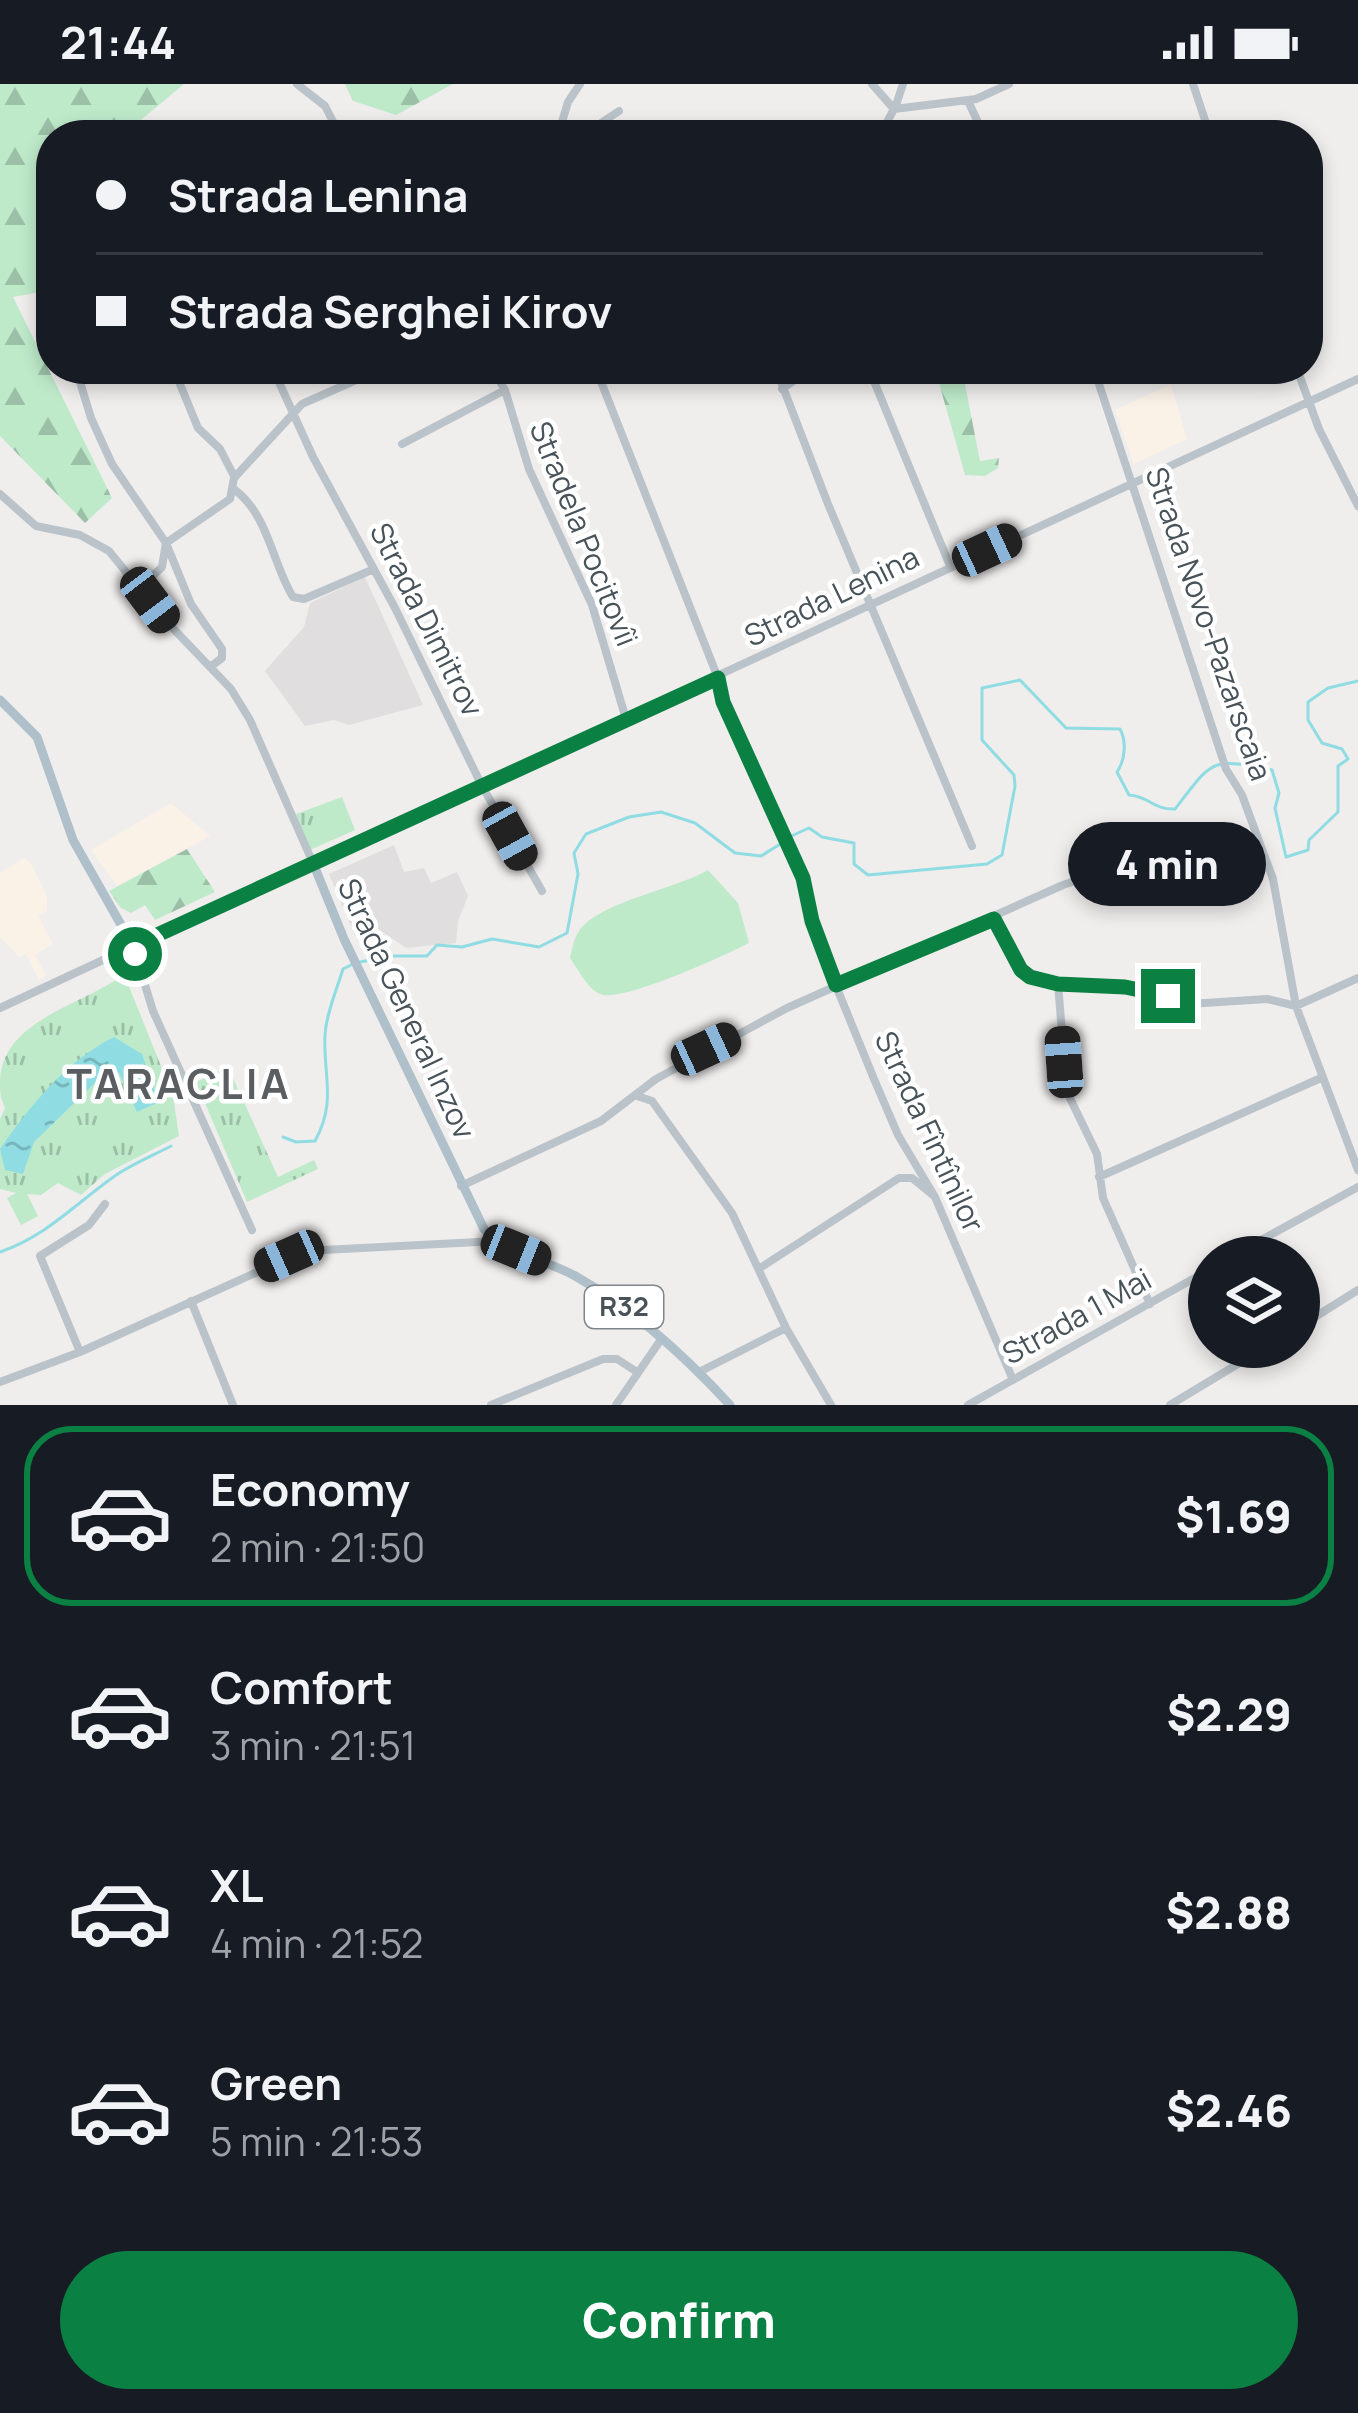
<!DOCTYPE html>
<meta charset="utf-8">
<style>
body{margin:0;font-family:Manrope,sans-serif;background:#242831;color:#f1f3f6;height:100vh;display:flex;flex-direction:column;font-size:45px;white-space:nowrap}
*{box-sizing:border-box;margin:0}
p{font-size:39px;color:#9ea1a6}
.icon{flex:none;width:66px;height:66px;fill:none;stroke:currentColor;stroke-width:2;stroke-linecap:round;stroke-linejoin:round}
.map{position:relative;height:1321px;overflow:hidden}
.sheet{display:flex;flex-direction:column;background:#171b24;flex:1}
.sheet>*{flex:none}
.guide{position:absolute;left:36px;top:36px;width:1287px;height:264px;border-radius:48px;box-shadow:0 6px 18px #0003;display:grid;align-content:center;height:264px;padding:0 60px;background:#171b24}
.tools{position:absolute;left:1188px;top:1152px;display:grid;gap:24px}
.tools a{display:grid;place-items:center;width:132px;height:132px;border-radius:50%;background:#171b24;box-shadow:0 6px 18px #0003;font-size:60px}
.end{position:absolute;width:54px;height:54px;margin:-27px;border:15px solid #0b8043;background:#fff;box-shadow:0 0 0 6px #fff}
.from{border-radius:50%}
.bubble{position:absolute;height:84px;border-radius:42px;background:#171b24;box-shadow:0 6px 18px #0003;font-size:39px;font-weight:800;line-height:84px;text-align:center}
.car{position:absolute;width:36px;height:72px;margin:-36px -18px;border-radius:15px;box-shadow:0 0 9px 3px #0007;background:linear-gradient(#222 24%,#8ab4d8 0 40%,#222 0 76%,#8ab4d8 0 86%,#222 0)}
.guide b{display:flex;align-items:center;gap:42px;height:114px;font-size:45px}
.guide b+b{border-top:3px solid #363941}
.guide i{width:30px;height:30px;background:#f1f3f6}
ul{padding:21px 0 0;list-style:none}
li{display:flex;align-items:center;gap:36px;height:180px;margin:0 24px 18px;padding:0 36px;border:6px solid transparent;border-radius:48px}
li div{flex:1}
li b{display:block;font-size:45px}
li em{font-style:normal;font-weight:800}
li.selected{border-color:#0b8043}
li>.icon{width:108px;height:108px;stroke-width:1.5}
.primary-button{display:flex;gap:24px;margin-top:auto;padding:24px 60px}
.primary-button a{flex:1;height:138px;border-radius:72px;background:#0b8043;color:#fff;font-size:48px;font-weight:800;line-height:138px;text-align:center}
.status{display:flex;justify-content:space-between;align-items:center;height:84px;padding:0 60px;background:#171b24;direction:ltr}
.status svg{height:33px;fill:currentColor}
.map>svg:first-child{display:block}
.commercial{fill:#faf2e7}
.education{fill:#e0dedf}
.forest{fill:url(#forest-firs)}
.park{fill:url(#park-tufts)}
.garden{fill:#beeaca}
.water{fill:url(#water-ripples)}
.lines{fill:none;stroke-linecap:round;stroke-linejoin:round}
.stream{stroke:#8fdce3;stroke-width:3}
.minor{stroke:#bac3c9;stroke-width:8}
.major{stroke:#afc0ca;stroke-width:9}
.route{stroke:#0b8043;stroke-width:15}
.labels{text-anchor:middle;stroke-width:9;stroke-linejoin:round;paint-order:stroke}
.shield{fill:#fff;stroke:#7e868b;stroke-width:3}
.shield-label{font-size:27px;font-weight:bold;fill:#475259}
.street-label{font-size:30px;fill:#475259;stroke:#fff}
.district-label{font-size:42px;font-weight:bold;letter-spacing:3px;fill:#5a5e61;stroke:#fff}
</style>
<div class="status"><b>21:44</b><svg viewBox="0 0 49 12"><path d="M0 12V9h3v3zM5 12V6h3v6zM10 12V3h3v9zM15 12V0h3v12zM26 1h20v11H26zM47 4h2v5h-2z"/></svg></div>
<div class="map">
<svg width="1358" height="1321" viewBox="0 0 1358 1321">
<defs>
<pattern id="forest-firs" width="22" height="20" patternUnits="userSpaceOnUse" patternTransform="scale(3)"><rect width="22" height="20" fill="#beeaca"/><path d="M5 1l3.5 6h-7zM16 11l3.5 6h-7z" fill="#9cc0a7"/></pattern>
<pattern id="park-tufts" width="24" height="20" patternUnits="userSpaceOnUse" patternTransform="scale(3)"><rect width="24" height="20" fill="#beeaca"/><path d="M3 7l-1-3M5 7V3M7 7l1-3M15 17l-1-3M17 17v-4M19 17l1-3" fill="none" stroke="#9cc0a7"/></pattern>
<pattern id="water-ripples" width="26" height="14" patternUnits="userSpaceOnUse" patternTransform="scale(3)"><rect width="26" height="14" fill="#8fdce3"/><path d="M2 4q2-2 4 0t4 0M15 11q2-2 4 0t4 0" fill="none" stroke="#77b5bb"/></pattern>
</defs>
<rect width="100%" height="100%" fill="#f0eded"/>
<path class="commercial" d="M1171 300 1187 355 1134 380 1115 326Z
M171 719 210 752 117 802 91 766Z
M24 774 31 779 47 813V827L38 832 53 860 35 871 46 892 39 896 26 870 19 873 0 853V789Z"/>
<path class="education" d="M365 493 423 621 349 641 334 636 305 642 265 587 304 543 310 519Z
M394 761 404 788 424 784 431 799 457 788 468 812 458 837 456 859 406 864 375 843 355 852 329 790Z"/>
<path class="forest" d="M0 0H184L123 51H51V206L13 213 112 414 85 439 0 352Z
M345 0H453L396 31 353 17Z
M935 285H962L980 377 999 374 998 384 985 392 965 391Z
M187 765 215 808 155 836 145 821 131 829 121 824 109 807Z"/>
<path class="park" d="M342 713 355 746 310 766 296 730Z
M124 890 173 1012 179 1052 105 1090 81 1111 58 1099 41 1111 27 1110 38 1132 21 1141 7 1114 16 1109 0 1105V1035L5 1024C0 1014 0 1008 0 997 2 935 85 921 124 890Z
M228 983 278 1093 314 1076 318 1085 247 1118 196 998Z"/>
<path class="garden" d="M708 786 738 819 749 859C726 871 619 920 600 910 587 904 578 885 570 874 572 865 574 854 579 847 599 818 673 806 708 786Z"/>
<path class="water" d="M114 953 142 970 159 1018 137 1028 119 989 103 991 34 1058 23 1090 5 1086 0 1065C30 1022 67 976 114 953Z"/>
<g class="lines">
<path class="stream" d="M789 753 809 744 822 753 854 759V780L868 791 987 780 1002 771 1015 702 1014 691 982 656V604L1020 596 1066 644 1120 645C1127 658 1125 676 1117 688L1129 711C1149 712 1153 726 1175 725 1213 676 1210 673 1272 686L1279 709 1275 724 1286 773 1308 766 1309 756 1338 728V682L1348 675 1342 665 1322 659 1308 636V618L1328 604 1358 597
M360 878 391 872H427L437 861 462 863 492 855 539 863 567 849 578 790 574 769 586 750 629 733 661 728 695 739 735 769 761 772 782 759
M283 1053 296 1058 315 1057C337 1017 323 992 325 951 326 930 337 905 343 885L351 881
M0 1168C46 1152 73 1122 112 1094 129 1081 152 1072 171 1062"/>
<path class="minor" d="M297 0 325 22 340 51
M872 0 894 25
M1193 0 1210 51
M968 17 984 51
M895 24 903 0
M558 51 568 18 580 0
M583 51 619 27
M880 51 894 25 976 15 1009 0
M50 235 51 236
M76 285 91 334 112 380 166 459 191 520 222 565V574L210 583
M273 285 313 373 395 524 482 702 542 807
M492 285 505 306 529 385 592 521 626 635
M596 285 718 594 723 618 803 794 823 870 874 995 898 1051 935 1113 1013 1296
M776 285 828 420 972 762
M869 285 950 482
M1094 285 1226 685 1242 711 1273 795 1296 922 1358 1086
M1297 285 1319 345 1358 422
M175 288 198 344 220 365 234 392
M782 305 810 285
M402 360 505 306
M235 406C269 432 272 479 293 513L304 515 374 485
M0 410 36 442 80 451 109 467 165 536 231 605 250 636 313 779 1358 295
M141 503 162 483 166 459 230 415 234 394 302 320 381 285
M994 835 1021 886 1041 898 1125 903 1189 920 1267 915 1296 922 1358 894
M1058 900 1067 1008 1097 1070 1103 1114 1150 1220
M0 924 133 862 153 927 252 1146
M637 1012 652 1017 732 1129 786 1244 831 1321
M1099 1093 1321 994
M461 1102 601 1037 656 995 787 924 1063 801 1095 790 1157 787 1258 758
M1230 1173 1358 1103
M760 1184 899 1094H912L934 1112
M191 1217 233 1321
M1299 1243 1358 1206
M80 1268 40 1172 89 1141 105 1120
M699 1288 786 1244
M0 1298 80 1268 304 1167 497 1157
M491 1321 603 1275H617L637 1288
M616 1321 662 1254
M968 1321 1209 1186
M1170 1321 1266 1263"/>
<path class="major" d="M0 616 37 653 73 756 133 862 313 779 344 855 484 1145C506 1170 548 1176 577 1193 635 1226 684 1271 730 1321"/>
</g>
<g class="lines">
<path class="route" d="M135 870 133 862 718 594 723 618 803 794 812 837 836 901 994 835 1021 886 1030 893 1058 900 1125 903 1168 912"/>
</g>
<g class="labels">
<rect class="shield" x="585" y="1202" width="78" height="42" rx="9"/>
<g class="shield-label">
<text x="624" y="1232">R32</text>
</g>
<g class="street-label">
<text transform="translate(583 450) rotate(68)" y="10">Stradela Pocitovîi</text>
<text transform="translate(832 513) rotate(-26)" y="10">Strada Lenina</text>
<text transform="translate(426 536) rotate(63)" y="10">Strada Dimitrov</text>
<text transform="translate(1208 540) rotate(71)" y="10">Strada Novo-Pazarscaia</text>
<text transform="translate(406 925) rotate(65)" y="10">Strada General Inzov</text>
<text transform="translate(929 1048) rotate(65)" y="10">Strada Fîntînilor</text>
<text transform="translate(1077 1233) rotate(-29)" y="10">Strada 1 Mai</text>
</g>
<g class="district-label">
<text x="179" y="1015">TARACLIA</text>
</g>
</g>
</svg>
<div class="tools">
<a><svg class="icon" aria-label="layers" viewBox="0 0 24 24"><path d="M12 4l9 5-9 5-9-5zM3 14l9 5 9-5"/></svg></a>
</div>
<i class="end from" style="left:135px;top:870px"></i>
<i class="end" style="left:1168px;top:912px"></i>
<div class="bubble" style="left:1068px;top:738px;width:198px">4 min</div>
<i class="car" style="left:987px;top:466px;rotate:65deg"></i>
<i class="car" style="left:150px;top:516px;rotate:143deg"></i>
<i class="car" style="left:510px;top:752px;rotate:151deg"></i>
<i class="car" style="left:706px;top:965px;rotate:65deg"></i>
<i class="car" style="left:1064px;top:978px;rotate:356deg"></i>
<i class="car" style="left:516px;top:1166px;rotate:112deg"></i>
<i class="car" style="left:289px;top:1172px;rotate:246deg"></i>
<div class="guide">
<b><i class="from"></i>Strada Lenina</b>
<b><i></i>Strada Serghei Kirov</b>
</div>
</div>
<section class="sheet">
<ul>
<li class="selected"><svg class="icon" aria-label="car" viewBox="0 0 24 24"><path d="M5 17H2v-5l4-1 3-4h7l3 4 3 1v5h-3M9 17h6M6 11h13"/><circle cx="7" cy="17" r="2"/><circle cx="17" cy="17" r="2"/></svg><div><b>Economy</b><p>2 min · 21:50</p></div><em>$1.69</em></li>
<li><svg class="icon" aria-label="car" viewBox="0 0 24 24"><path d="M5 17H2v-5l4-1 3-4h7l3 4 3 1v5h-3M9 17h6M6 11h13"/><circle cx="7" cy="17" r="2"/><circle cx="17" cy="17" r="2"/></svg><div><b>Comfort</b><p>3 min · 21:51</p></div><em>$2.29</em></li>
<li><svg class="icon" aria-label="car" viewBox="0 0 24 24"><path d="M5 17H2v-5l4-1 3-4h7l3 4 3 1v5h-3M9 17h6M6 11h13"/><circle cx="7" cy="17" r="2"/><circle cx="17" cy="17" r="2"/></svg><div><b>XL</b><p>4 min · 21:52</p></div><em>$2.88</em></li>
<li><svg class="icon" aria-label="car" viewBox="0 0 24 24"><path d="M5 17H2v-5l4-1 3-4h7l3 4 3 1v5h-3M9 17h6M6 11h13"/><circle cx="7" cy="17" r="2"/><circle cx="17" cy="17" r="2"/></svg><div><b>Green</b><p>5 min · 21:53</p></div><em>$2.46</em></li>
</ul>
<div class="primary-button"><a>Confirm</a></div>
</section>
